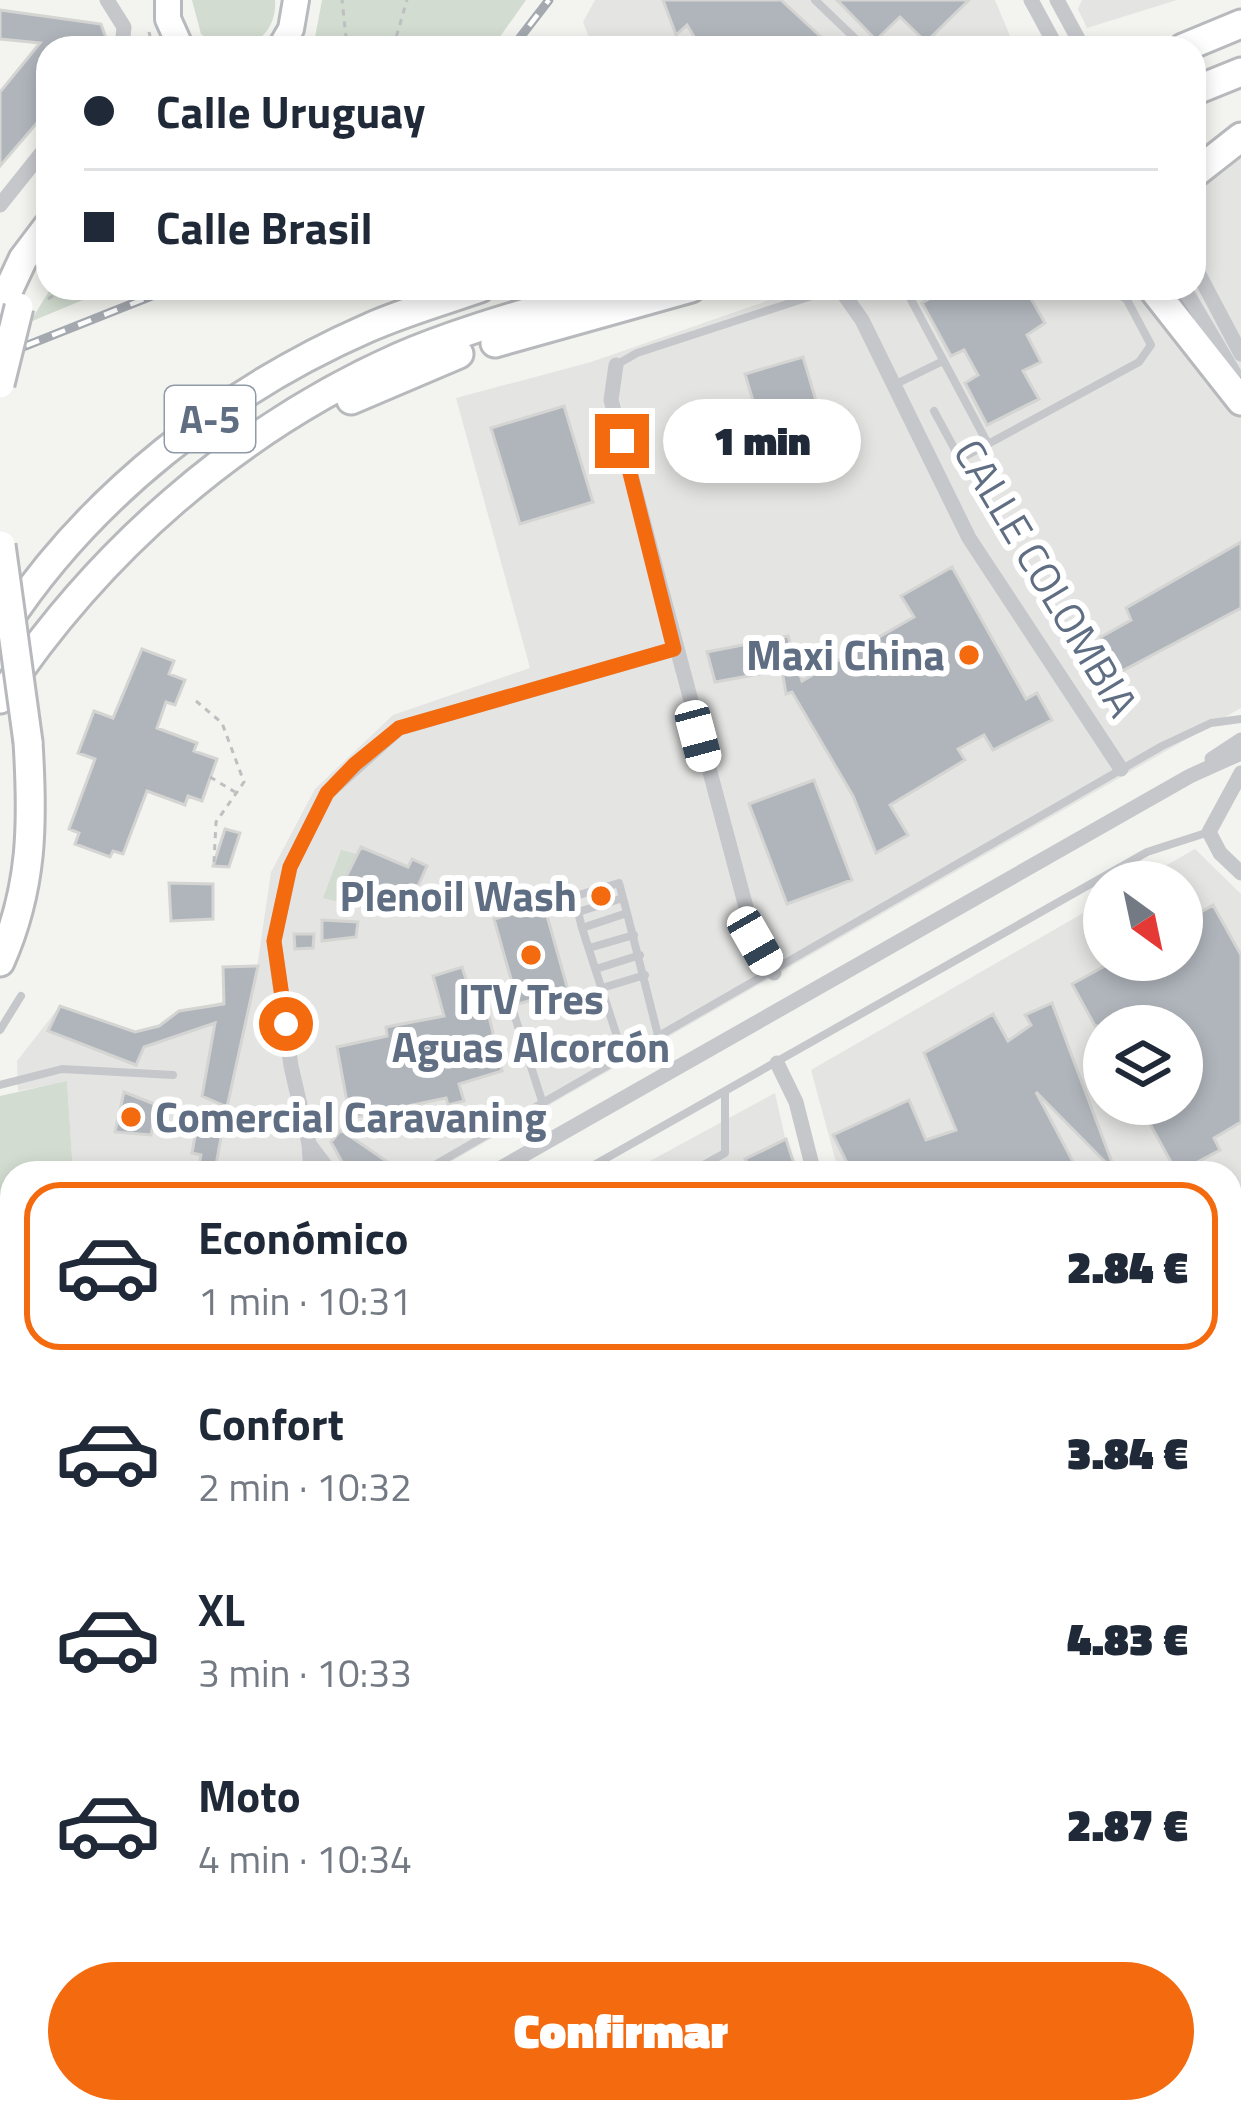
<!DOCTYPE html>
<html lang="es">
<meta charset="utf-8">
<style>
body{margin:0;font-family:"Titillium Web",sans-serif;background:#f2f2f3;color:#1f2937;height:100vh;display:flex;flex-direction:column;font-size:45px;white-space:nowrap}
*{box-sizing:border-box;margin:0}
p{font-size:39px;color:#747a83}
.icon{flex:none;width:66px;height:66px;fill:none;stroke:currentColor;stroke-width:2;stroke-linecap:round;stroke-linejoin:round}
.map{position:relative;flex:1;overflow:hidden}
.details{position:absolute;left:0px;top:1161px;width:1242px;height:963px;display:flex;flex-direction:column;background:#fff;border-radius:36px 36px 0 0;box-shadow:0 6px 18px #0003}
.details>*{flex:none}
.top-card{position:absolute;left:36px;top:36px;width:1170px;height:264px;border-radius:36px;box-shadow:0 6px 18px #0003;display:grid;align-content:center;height:264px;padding:0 48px;background:#fff}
.needle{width:78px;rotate:147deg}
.fabs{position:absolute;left:1083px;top:861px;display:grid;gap:24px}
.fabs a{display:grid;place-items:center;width:120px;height:120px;border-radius:50%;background:#fff;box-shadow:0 6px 18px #0003;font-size:60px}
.end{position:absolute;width:54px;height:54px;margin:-27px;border:15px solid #f46a0f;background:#fff;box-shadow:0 0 0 6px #fff}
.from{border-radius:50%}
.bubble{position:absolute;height:84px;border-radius:42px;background:#fff;box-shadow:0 6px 18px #0003;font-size:39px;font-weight:800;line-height:84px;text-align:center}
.car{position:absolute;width:36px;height:72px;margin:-36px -18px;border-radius:15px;box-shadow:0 0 9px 3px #0007;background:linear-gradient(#fff 24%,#345 0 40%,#fff 0 76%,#345 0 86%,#fff 0)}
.top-card b{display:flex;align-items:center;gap:42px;height:114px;font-size:45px}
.top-card b+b{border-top:3px solid #e0e1e3}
.top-card i{width:30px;height:30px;background:#1f2937}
ul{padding:21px 0 0;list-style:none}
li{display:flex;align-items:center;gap:36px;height:168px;margin:0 24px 18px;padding:0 24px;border:6px solid transparent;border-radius:36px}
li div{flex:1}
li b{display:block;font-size:45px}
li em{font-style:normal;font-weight:800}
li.selected{border-color:#f46a0f}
li>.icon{width:108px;height:108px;stroke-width:1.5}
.cta{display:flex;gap:24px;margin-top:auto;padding:24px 48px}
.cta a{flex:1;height:138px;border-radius:72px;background:#f46a0f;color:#fff;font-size:48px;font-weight:800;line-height:138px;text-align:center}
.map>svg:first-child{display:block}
.built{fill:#e4e4e3;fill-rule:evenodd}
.green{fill:#d2dcd0}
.building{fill:#b0b5bc;stroke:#d4d5d2;stroke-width:3}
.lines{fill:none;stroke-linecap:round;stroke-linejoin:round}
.secondary-casing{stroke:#b9bcc1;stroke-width:27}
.primary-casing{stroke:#b7babe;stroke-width:30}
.highway-casing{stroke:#b7b9bc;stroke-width:33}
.path{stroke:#bebfc1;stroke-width:3;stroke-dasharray:6 6;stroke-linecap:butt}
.lane{stroke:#c5c7cb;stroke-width:8}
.street{stroke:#c5c7cb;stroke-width:15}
.secondary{stroke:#fff;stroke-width:21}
.primary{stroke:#fff;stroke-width:24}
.highway{stroke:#fff;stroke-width:27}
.rail-casing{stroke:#a4a8af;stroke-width:9}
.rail{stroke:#fff;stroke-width:4.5;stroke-dasharray:14;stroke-linecap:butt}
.highway-bridge-casing{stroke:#b7b9bc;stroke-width:33;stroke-linecap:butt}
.highway-bridge{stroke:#fff;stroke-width:27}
.route{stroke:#f46a0f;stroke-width:15}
.poi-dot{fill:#f46a0f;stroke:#fff;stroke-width:4.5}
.labels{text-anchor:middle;stroke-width:12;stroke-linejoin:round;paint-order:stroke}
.shield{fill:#fff;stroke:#909aa8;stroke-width:3}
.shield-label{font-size:39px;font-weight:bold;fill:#606e83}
.street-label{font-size:42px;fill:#606e83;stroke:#fff}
.poi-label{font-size:42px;font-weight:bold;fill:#606e83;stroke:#fff;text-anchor:end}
</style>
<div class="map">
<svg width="1241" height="2122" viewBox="0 0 1241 2122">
<rect width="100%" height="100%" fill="#f3f4ef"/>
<path class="built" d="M595 0H995L1015 48H593L583 22Z
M1082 0H1177L1087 28 1078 9Z
M1241 155V708L431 1173H73L67 1082 18 1091 17 1061 60 1006 135 1032 159 1026 179 1011 253 995 271 872 315 789 393 715 530 668 456 398 591 362 804 288H1194V171Z
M1195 849 1241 894V1406L1230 1412V1173H839L811 1070 1104 901V960H1182V882H1137ZM1104 1026H1182V1104H1104Z
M775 1093 793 1173H628Z"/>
<path class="green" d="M192 0H275C278 44 233 60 201 34Z
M322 0H526L492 48H313Z
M51 288H112L30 322Z
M341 850 357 854 342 886 349 897 347 904 323 898Z
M67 1081 73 1173H12V1330L0 1324V1096Z
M1230 1502 1241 1519V2122H194L198 2112H1230Z
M0 1572 12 1593V2112H22L23 2122H0Z"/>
<path class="building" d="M663 0H781L833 48H701L687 25 676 35Z
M837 0H969L926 42 900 17 876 40Z
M0 10 101 24 106 38 98 48H48V110L0 166V92L40 43 0 39Z
M947 288H1025L1045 323 1027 335 1041 362 1023 371 1039 399 987 425 965 383 978 375 964 350 951 356 922 303Z
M803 357 820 414 848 411 853 427 826 435 818 442 819 448 806 452 803 459 782 462 773 435 764 438 745 374Z
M564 406 593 502 520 524 491 428Z
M1241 542V608L1105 680 1090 657 1107 648 1101 637 1131 620 1126 608Z
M952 567 1026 699 1037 693 1052 720 993 750 984 735 958 749 965 760 890 805 908 835 876 853 853 796 792 692 786 694 782 670 715 682 707 652 788 636 802 681 914 617 901 596Z
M142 649 174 661 169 674 185 680 175 705 166 702 157 728 197 743 194 751 217 759 202 801 188 796 185 805 147 791 123 854 113 851 110 857 75 844 79 833 69 829 95 759 78 753 94 711 113 718Z
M814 780 852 880 787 904 749 804Z
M225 829 240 833 229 867 213 866Z
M361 847 408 867 412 859 427 866 409 906 341 887Z
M169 883 213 884V919L171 921Z
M544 905 568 990 518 1004 494 919Z
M1213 905 1241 955V1122L1214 1138 1220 1150 1177 1173 1139 1104H1182V1026H1095L1072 984 1116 960H1182V923Z
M322 920 358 922 356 937 322 941Z
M294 934H314L313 948 295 949Z
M258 966 227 1107 202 1096 215 1023 144 1047 136 1065 48 1031 60 1006 135 1032 159 1026 179 1011 224 1004 223 967Z
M462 967 476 1010 487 1008 502 1071 459 1084 464 1101 448 1105 446 1098 350 1118 337 1047 387 1036 386 1027 444 1016 433 976Z
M1052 1003 1116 1173 1036 1092 1079 1173H852L833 1135 909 1100 926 1140 956 1130 924 1053 993 1014 1008 1041 1031 1025 1025 1015Z
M124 1092 157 1105 151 1135 115 1132Z
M200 1108 225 1114 215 1171 198 1170 201 1155 192 1153Z
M341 1130 392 1165 373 1173 346 1169 331 1142Z
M786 1139 797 1173H753L745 1159Z"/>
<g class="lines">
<g class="secondary-casing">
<path id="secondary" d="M0 1415 12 1438
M0 1491 12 1467"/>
</g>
<g class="primary-casing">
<path id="primary" d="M168 0V19L181 48
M280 48 291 29 296 0"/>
</g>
<g class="highway-casing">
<path id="highway" d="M1183 48 1241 24
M1194 91 1241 72
M1194 174 1241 137
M1152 288 1241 401
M0 308 23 259 48 226
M495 343 691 288
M351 400 459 354
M4 627C89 496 226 390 368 328 404 312 443 301 480 288
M0 699C97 552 237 429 399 357 466 328 539 310 608 288
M0 962C33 888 33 822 28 742"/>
</g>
<path class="path" d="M149 32 153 48
M337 48 346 37 342 0
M393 48 407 0
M48 299 65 288
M196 701 222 723 244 782 216 822 214 862
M210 777 235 792"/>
<path class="lane" d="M815 0 865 48
M920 288 908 294 988 444 960 459 934 411
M616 365 637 353 821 293 843 295
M896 384 943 361
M988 444 1139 362 1151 345 1127 300 1110 288
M578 912 572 897 619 883 623 898
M582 928 578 912 623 898 627 913
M589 948 634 935
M596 969 640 955
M602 988 645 975
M514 1014 543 1104
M0 1030 21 996
M624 1058 582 928 627 913 659 1039
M0 1085 62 1069 173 1075
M596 1165 613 1173
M421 1173 1162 746 1211 723 1241 719
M580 1173 1147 852 1209 832
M689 1173 725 1153V1091
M0 1343 12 1350
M0 1522 12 1558"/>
<path class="street" d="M107 0 124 27 122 48
M1031 0 1057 48
M1057 0 1083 48
M0 205 48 145
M1194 265 1241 354
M1184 288 1234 373
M845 296 862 320 969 538 1121 769
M616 365 611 400 755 941 774 973
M1212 759 1241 740
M1241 773 1209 832 1220 853 1241 873
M777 1063 796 1102 814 1173
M309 1144 291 1066 274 941 290 867 327 793 399 728 674 649
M311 1173 309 1144 331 1173
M492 1173 1190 776 1241 753
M1230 1442 1241 1435
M1230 1466 1241 1460
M29 2112 31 2122
M151 2122 153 2112"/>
<use href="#secondary" class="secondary"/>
<use href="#primary" class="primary"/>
<use href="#highway" class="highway"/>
<g class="rail-casing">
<path id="rail" d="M512 48 549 0
M0 356 172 288"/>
</g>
<use href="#rail" class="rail"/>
<g class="highway-bridge-casing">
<path id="highway-bridge" d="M0 384 19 307
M1 545 28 742"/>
</g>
<use href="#highway-bridge" class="highway-bridge"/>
</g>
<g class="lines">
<path class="route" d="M286 1024 274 941 290 867 327 793 355 764 399 728 674 649 622 441"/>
</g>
<g class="poi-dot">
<circle cx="969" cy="655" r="12"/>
<circle cx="601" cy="896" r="12"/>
<circle cx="531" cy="955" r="12"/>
<circle cx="131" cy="1117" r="12"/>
</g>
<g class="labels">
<rect class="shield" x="165" y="386" width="90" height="66" rx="9"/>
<g class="shield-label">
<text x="210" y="433">A-5</text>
</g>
<g class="street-label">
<text transform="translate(1046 578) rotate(59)" y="15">CALLE COLOMBIA</text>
</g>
<g class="poi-label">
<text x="945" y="670">Maxi China</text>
<text x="577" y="911">Plenoil Wash</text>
<text x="531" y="1014" text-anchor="middle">ITV Tres<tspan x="531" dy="48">Aguas Alcorcón</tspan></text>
<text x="155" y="1132" text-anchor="start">Comercial Caravaning</text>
</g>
</g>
</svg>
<div class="fabs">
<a><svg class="needle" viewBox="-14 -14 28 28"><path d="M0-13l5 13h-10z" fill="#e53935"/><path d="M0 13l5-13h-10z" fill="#747a83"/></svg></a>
<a><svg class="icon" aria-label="layers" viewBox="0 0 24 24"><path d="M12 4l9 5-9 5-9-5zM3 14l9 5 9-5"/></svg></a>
</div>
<i class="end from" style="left:286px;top:1024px"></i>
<i class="end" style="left:622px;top:441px"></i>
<div class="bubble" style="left:663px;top:399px;width:198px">1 min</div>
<i class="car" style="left:698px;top:736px;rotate:165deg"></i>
<i class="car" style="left:755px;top:941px;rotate:150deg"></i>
<div class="top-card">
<b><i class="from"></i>Calle Uruguay</b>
<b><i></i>Calle Brasil</b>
</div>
<section class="details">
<ul>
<li class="selected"><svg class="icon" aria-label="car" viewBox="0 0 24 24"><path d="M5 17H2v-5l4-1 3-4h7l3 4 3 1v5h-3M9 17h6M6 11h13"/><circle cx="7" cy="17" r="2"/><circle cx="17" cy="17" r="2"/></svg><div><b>Económico</b><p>1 min · 10:31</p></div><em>2.84 €</em></li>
<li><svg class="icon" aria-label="car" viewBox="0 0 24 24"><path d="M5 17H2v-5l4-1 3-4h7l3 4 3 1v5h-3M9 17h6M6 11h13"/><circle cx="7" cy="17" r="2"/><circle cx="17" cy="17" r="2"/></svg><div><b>Confort</b><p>2 min · 10:32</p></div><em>3.84 €</em></li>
<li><svg class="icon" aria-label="car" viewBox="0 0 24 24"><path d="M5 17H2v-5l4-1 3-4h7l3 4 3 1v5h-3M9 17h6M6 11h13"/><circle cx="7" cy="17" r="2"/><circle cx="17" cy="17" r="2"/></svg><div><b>XL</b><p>3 min · 10:33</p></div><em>4.83 €</em></li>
<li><svg class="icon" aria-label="car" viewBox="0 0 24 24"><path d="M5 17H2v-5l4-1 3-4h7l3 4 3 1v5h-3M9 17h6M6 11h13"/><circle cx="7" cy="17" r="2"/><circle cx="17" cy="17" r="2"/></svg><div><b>Moto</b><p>4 min · 10:34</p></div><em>2.87 €</em></li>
</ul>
<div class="cta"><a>Confirmar</a></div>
</section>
</div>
